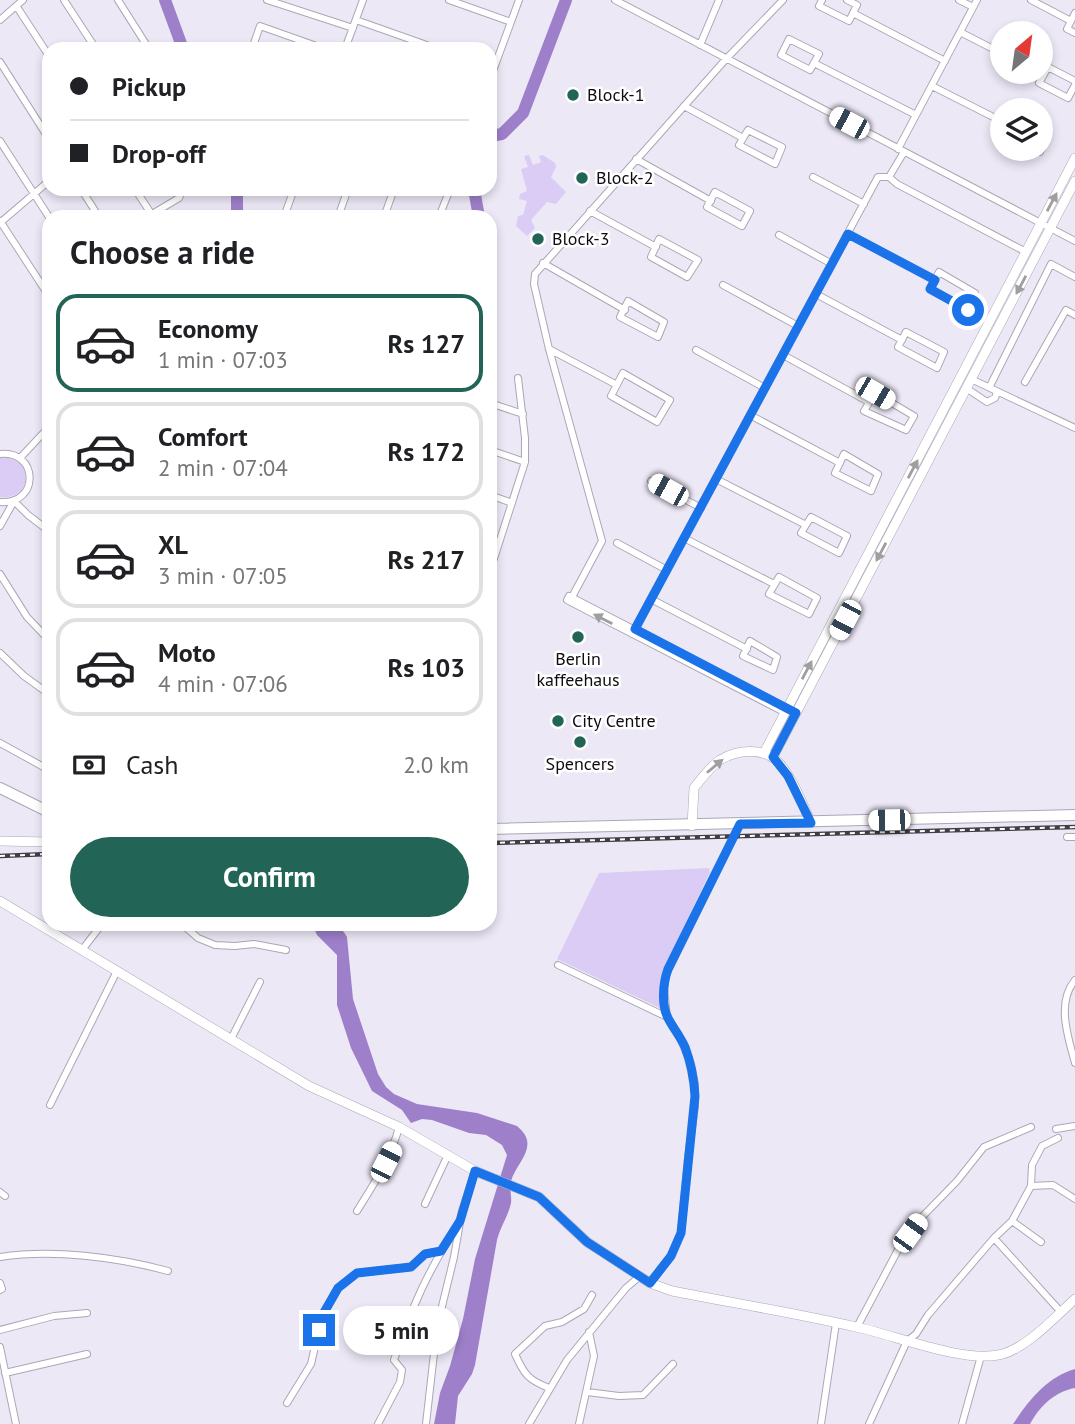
<!DOCTYPE html>
<meta charset="utf-8">
<style>
body{margin:0;font-family:"PT Sans",sans-serif;background:#f6f6f6;color:#202124;height:100vh;display:flex;flex-direction:column;font-size:26px;white-space:nowrap}
*{box-sizing:border-box;margin:0}
p{font-size:23px;color:#757577}
.icon{flex:none;width:38px;height:38px;fill:none;stroke:currentColor;stroke-width:2;stroke-linecap:round;stroke-linejoin:round}
.map{position:relative;flex:1;overflow:hidden}
.side{position:absolute;left:42px;top:210px;width:455px;height:721px;display:flex;flex-direction:column;background:#fff;border-radius:21px;box-shadow:0 4px 10px #0003}
.side>*{flex:none}
.top-card{position:absolute;left:42px;top:42px;width:455px;height:154px;border-radius:21px;box-shadow:0 4px 10px #0003;display:grid;align-content:center;height:154px;padding:0 28px;background:#fff}
.needle{width:46px;rotate:29deg}
.controls{position:absolute;left:990px;top:21px;display:grid;gap:14px}
.controls a{display:grid;place-items:center;width:63px;height:63px;border-radius:50%;background:#fff;box-shadow:0 4px 10px #0003;font-size:35px}
.end{position:absolute;width:32px;height:32px;margin:-16px;border:9px solid #1a73e8;background:#fff;box-shadow:0 0 0 4px #fff}
.from{border-radius:50%}
.bubble{position:absolute;height:49px;border-radius:24px;background:#fff;box-shadow:0 4px 10px #0003;font-size:23px;font-weight:800;line-height:49px;text-align:center}
.car{position:absolute;width:21px;height:42px;margin:-21px -10px;border-radius:9px;box-shadow:0 0 5px 2px #0007;background:linear-gradient(#fff 24%,#345 0 40%,#fff 0 76%,#345 0 86%,#fff 0)}
.top-card b{display:flex;align-items:center;gap:24px;height:66px;font-size:26px}
.top-card b+b{border-top:2px solid #e0e0e0}
.top-card i{width:18px;height:18px;background:#202124}
ul{padding:0;list-style:none}
li{display:flex;align-items:center;gap:21px;height:98px;margin:0 14px 10px;padding:0 14px;border:4px solid #e0e0e0;border-radius:21px}
li div{flex:1}
li b{display:block;font-size:26px}
li em{font-style:normal;font-weight:800}
li.active{border-color:#226556}
li>.icon{width:63px;height:63px;stroke-width:1.5}
h2{padding:0 28px;font-size:32px;line-height:84px}
.pay{display:flex;align-items:center;gap:18px;height:77px;padding:0 28px;font-size:26px}
.pay p{margin-inline-start:auto}
.button{display:flex;gap:14px;margin-top:auto;padding:14px 28px}
.button a{flex:1;height:80px;border-radius:42px;background:#226556;color:#fff;font-size:28px;font-weight:800;line-height:80px;text-align:center}
.map>svg:first-child{display:block}
.green{fill:#dbccf6}
.water{fill:#9e80ca}
.lines{fill:none;stroke-linecap:round;stroke-linejoin:round}
.river{stroke:#9e80ca;stroke-width:12}
.street-casing{stroke:#aca7b4;stroke-width:8}
.secondary-casing{stroke:#aca7b4;stroke-width:10}
.highway-casing{stroke:#aca7b4;stroke-width:12}
.street{stroke:#fff;stroke-width:6}
.secondary{stroke:#fff;stroke-width:9}
.highway{stroke:#fff;stroke-width:10}
.rail-casing{stroke:#403d44;stroke-width:4.5}
.rail{stroke:#fff;stroke-width:2;stroke-dasharray:5;stroke-linecap:butt}
.oneway{fill:#9f9ea0}
.route{stroke:#1a73e8;stroke-width:9}
.poi-dot{fill:#226556;stroke:#fff;stroke-width:2.5}
.labels{text-anchor:middle;stroke-width:5;stroke-linejoin:round;paint-order:stroke}
.poi-label{font-size:18px;fill:#0e0c11;stroke:#fff;text-anchor:start}
</style>
<div class="map">
<svg width="1075" height="1424" viewBox="0 0 1075 1424">
<rect width="100%" height="100%" fill="#ede8f6"/>
<path class="green" d="M529 155 533 165 541 162 539 156 543 155 555 163 556 167 551 177 566 192 556 204 547 202 531 220 535 228 527 236 516 226 518 216 523 215 527 201 519 199 520 194 527 191 521 169 528 167 524 156Z
M0 458C34 454 34 501 0 497Z
M709 868 710 872 662 973 660 1008 557 959 599 873Z"/>
<path class="water" d="M312 924C326 924 340 922 347 937L353 999 378 1074 386 1087 394 1094 417 1104 477 1113 517 1126C541 1146 517 1161 511 1181 509 1188 512 1196 511 1203 509 1214 500 1228 497 1240L475 1365 472 1374 458 1396 455 1424H434L440 1393 450 1366 463 1319 475 1259 507 1155 502 1145 486 1135 469 1133 432 1120 422 1119 411 1123 402 1110 372 1091 351 1048 337 1005V955L317 935Z
M1075 1369V1388C1054 1392 1040 1406 1030 1424H1013C1029 1400 1047 1377 1075 1369Z"/>
<g class="lines">
<path class="river" d="M165 0 183 49
M490 136 502 134 523 113 566 0
M474 189 479 217
M237 217V189"/>
<g class="street-casing">
<path id="street" d="M64 0 96 49
M118 0 149 49
M267 0 353 28
M449 0 511 22
M615 0 1075 241
M822 0 819 6 849 21 857 5 847 0
M959 0 973 7
M1031 0 1071 21
M17 7 49 56
M853 13 945 61
M1075 13 1067 29 1075 33
M0 20 23 0
M356 20 438 49
M960 32 1003 54
M789 39 819 54 810 70 781 55Z
M700 45 719 0
M252 49 260 26 325 49
M345 49 363 0
M0 62 49 139
M814 63 916 115
M490 79 519 0
M1075 81 1048 67 1039 83 1068 98 1075 85
M932 86 1003 122
M684 106 743 138
M748 130 782 147 775 164 739 145Z
M0 141 49 217
M898 149 977 0
M1034 149 1040 152 1048 136 1041 132
M636 159 711 201
M813 177 864 204
M889 177 897 184 1026 252
M81 189 99 217
M135 189 152 215
M715 192 750 211 742 226 707 207Z
M590 211 656 247
M147 217 179 198 183 189
M284 217 294 189
M338 217 348 189
M384 217 394 189
M439 217 450 189
M0 221 49 296
M1 222 49 181
M848 234 935 280
M779 235 832 264
M659 239 698 260 687 277 651 257Z
M543 263 625 310
M939 272 975 293 968 310 930 289Z
M723 285 798 326
M816 294 902 340
M628 301 664 322 658 337 620 317Z
M906 332 944 352 937 368 898 347Z
M549 349 617 385
M696 350 765 388
M783 355 869 402
M623 373 670 400 657 422 611 396Z
M971 379 1075 428
M1025 382 1066 310 1075 315
M990 386 1051 264 1075 277
M966 388 987 402 995 398 997 392
M875 393 914 416 906 430 864 411Z
M490 403 523 414
M750 415 840 463
M490 450 525 462
M0 454C39 450 40 505 0 502
M844 454 878 474 871 491 835 473Z
M20 458 49 427
M716 479 806 525
M651 481 701 508
M490 495 512 503
M811 517 847 536 839 553 801 533Z
M0 526 14 501 28 515 49 531
M684 538 774 584
M617 543 667 570
M490 571 525 462V438L518 378
M0 574 27 617 49 640
M779 577 817 598 809 614 769 594Z
M572 597 602 541 549 349 534 284 535 274 726 59 783 0
M651 599 747 649
M632 634 878 177H889L904 152
M750 641 777 657 773 670 743 656Z
M0 653 24 676 49 694
M786 713 588 611 567 600 569 596 796 713
M0 743 49 770
M1067 837H1075
M182 924 198 938 215 945 235 946 254 944 286 950
M82 950 102 924
M558 965 667 1017
M1075 980C1056 1003 1068 1037 1075 1063
M231 1039 260 982
M50 1105 117 971
M1056 1129 1075 1126
M1031 1186 1053 1185 1075 1199
M0 1192 5 1196
M425 1204 447 1157
M357 1211C374 1184 391 1158 399 1127
M1012 1221 1041 1242
M994 1238 1061 1312
M0 1257C53 1249 116 1257 168 1271
M0 1283 2 1289 0 1290
M650 1283 671 1256 681 1233 688 1157 695 1106V1085L691 1064 679 1035 667 1017 664 988 666 975 740 824
M857 1327 899 1248 920 1219 957 1181 984 1147 1031 1127
M0 1330 54 1316 87 1313
M0 1347 16 1424
M5 1373 87 1354
M549 1388C528 1380 524 1374 515 1354L545 1326 562 1322 584 1309 592 1295
M587 1392 619 1396 643 1395 673 1364
M287 1403 311 1364 322 1316 338 1288 357 1273 411 1267 425 1254 441 1251
M378 1424 400 1382 402 1370 394 1360C412 1307 427 1272 458 1225
M426 1424 437 1327 454 1257 462 1211 475 1171
M529 1424 567 1360 626 1288 639 1277
M579 1424 594 1356 589 1332
M821 1424 836 1323
M869 1424 907 1341 916 1334 928 1315 994 1238 1012 1221 1031 1186 1032 1165 1042 1146 1058 1138
M962 1424 981 1356"/>
</g>
<g class="secondary-casing">
<path id="secondary" d="M764 753 1075 158
M773 757 1075 181
M692 826 694 788C702 778 710 767 720 760 738 749 766 747 780 764 794 781 802 803 811 823
M0 841 49 842
M0 901 309 1086 399 1127 475 1171 539 1197 587 1242 650 1283 672 1291C733 1303 795 1313 856 1327 894 1335 960 1362 998 1355 1024 1351 1055 1317 1075 1299"/>
</g>
<g class="highway-casing">
<path id="highway" d="M0 788 49 812
M490 829 1075 815"/>
</g>
<use href="#street" class="street"/>
<use href="#secondary" class="secondary"/>
<use href="#highway" class="highway"/>
<g class="rail-casing">
<path id="rail" d="M490 843 1075 827
M0 856 49 854"/>
</g>
<use href="#rail" class="rail"/>
</g>
<defs><path id="oneway-solid" d="M-6-.8H1V-3.2L6.5 0L1 3.2V.8H-6Z" transform="scale(1.75)"/></defs>
<g class="oneway">
<use href="#oneway-solid" transform="translate(1052 202) rotate(-62)"/>
<use href="#oneway-solid" transform="translate(1021 285) rotate(118)"/>
<use href="#oneway-solid" transform="translate(913 469) rotate(-62)"/>
<use href="#oneway-solid" transform="translate(881 552) rotate(118)"/>
<use href="#oneway-solid" transform="translate(603 619) rotate(-153)"/>
<use href="#oneway-solid" transform="translate(807 670) rotate(-62)"/>
<use href="#oneway-solid" transform="translate(715 766) rotate(-40)"/>
</g>
<g class="lines">
<path class="route" d="M319 1330 322 1316 338 1288 357 1273 411 1267 425 1254 441 1251 460 1221 475 1171 539 1197 587 1242 650 1283 671 1256 681 1233 695 1096C694 1079 691 1063 685 1047 680 1036 673 1028 668 1018 661 1005 663 983 668 969L740 824 811 823 788 776 773 757 796 713 635 629 848 234 935 280 930 289 968 310"/>
</g>
<g class="poi-dot">
<circle cx="573" cy="95" r="7"/>
<circle cx="582" cy="178" r="7"/>
<circle cx="538" cy="239" r="7"/>
<circle cx="578" cy="637" r="7"/>
<circle cx="558" cy="721" r="7"/>
<circle cx="580" cy="742" r="7"/>
</g>
<g class="labels">
<g class="poi-label">
<text x="587" y="101">Block-1</text>
<text x="596" y="184">Block-2</text>
<text x="552" y="245">Block-3</text>
<text x="578" y="665" text-anchor="middle">Berlin<tspan x="578" dy="21">kaffeehaus</tspan></text>
<text x="572" y="727">City Centre</text>
<text x="580" y="770" text-anchor="middle">Spencers</text>
</g>
</g>
</svg>
<div class="controls">
<a><svg class="needle" viewBox="-14 -14 28 28"><path d="M0-13l5 13h-10z" fill="#e53935"/><path d="M0 13l5-13h-10z" fill="#757577"/></svg></a>
<a><svg class="icon" aria-label="layers" viewBox="0 0 24 24"><path d="M12 4l9 5-9 5-9-5zM3 14l9 5 9-5"/></svg></a>
</div>
<i class="end from" style="left:968px;top:310px"></i>
<i class="end" style="left:319px;top:1330px"></i>
<div class="bubble" style="left:343px;top:1306px;width:116px">5 min</div>
<i class="car" style="left:849px;top:123px;rotate:298deg"></i>
<i class="car" style="left:875px;top:393px;rotate:120deg"></i>
<i class="car" style="left:668px;top:490px;rotate:299deg"></i>
<i class="car" style="left:845px;top:620px;rotate:208deg"></i>
<i class="car" style="left:889px;top:820px;rotate:269deg"></i>
<i class="car" style="left:386px;top:1162px;rotate:27deg"></i>
<i class="car" style="left:910px;top:1233px;rotate:36deg"></i>
<div class="top-card">
<b><i class="from"></i>Pickup</b>
<b><i></i>Drop-off</b>
</div>
<section class="side">
<h2>Choose a ride</h2>
<ul>
<li class="active"><svg class="icon" aria-label="car" viewBox="0 0 24 24"><path d="M5 17H2v-5l4-1 3-4h7l3 4 3 1v5h-3M9 17h6M6 11h13"/><circle cx="7" cy="17" r="2"/><circle cx="17" cy="17" r="2"/></svg><div><b>Economy</b><p>1 min · 07:03</p></div><em>Rs 127</em></li>
<li><svg class="icon" aria-label="car" viewBox="0 0 24 24"><path d="M5 17H2v-5l4-1 3-4h7l3 4 3 1v5h-3M9 17h6M6 11h13"/><circle cx="7" cy="17" r="2"/><circle cx="17" cy="17" r="2"/></svg><div><b>Comfort</b><p>2 min · 07:04</p></div><em>Rs 172</em></li>
<li><svg class="icon" aria-label="car" viewBox="0 0 24 24"><path d="M5 17H2v-5l4-1 3-4h7l3 4 3 1v5h-3M9 17h6M6 11h13"/><circle cx="7" cy="17" r="2"/><circle cx="17" cy="17" r="2"/></svg><div><b>XL</b><p>3 min · 07:05</p></div><em>Rs 217</em></li>
<li><svg class="icon" aria-label="car" viewBox="0 0 24 24"><path d="M5 17H2v-5l4-1 3-4h7l3 4 3 1v5h-3M9 17h6M6 11h13"/><circle cx="7" cy="17" r="2"/><circle cx="17" cy="17" r="2"/></svg><div><b>Moto</b><p>4 min · 07:06</p></div><em>Rs 103</em></li>
</ul>
<div class="pay"><svg class="icon" aria-label="cash" viewBox="0 0 24 24"><path d="M3 7h18v10H3z"/><circle cx="12" cy="12" r="2"/></svg>Cash<p>2.0 km</p></div>
<div class="button"><a>Confirm</a></div>
</section>
</div>
